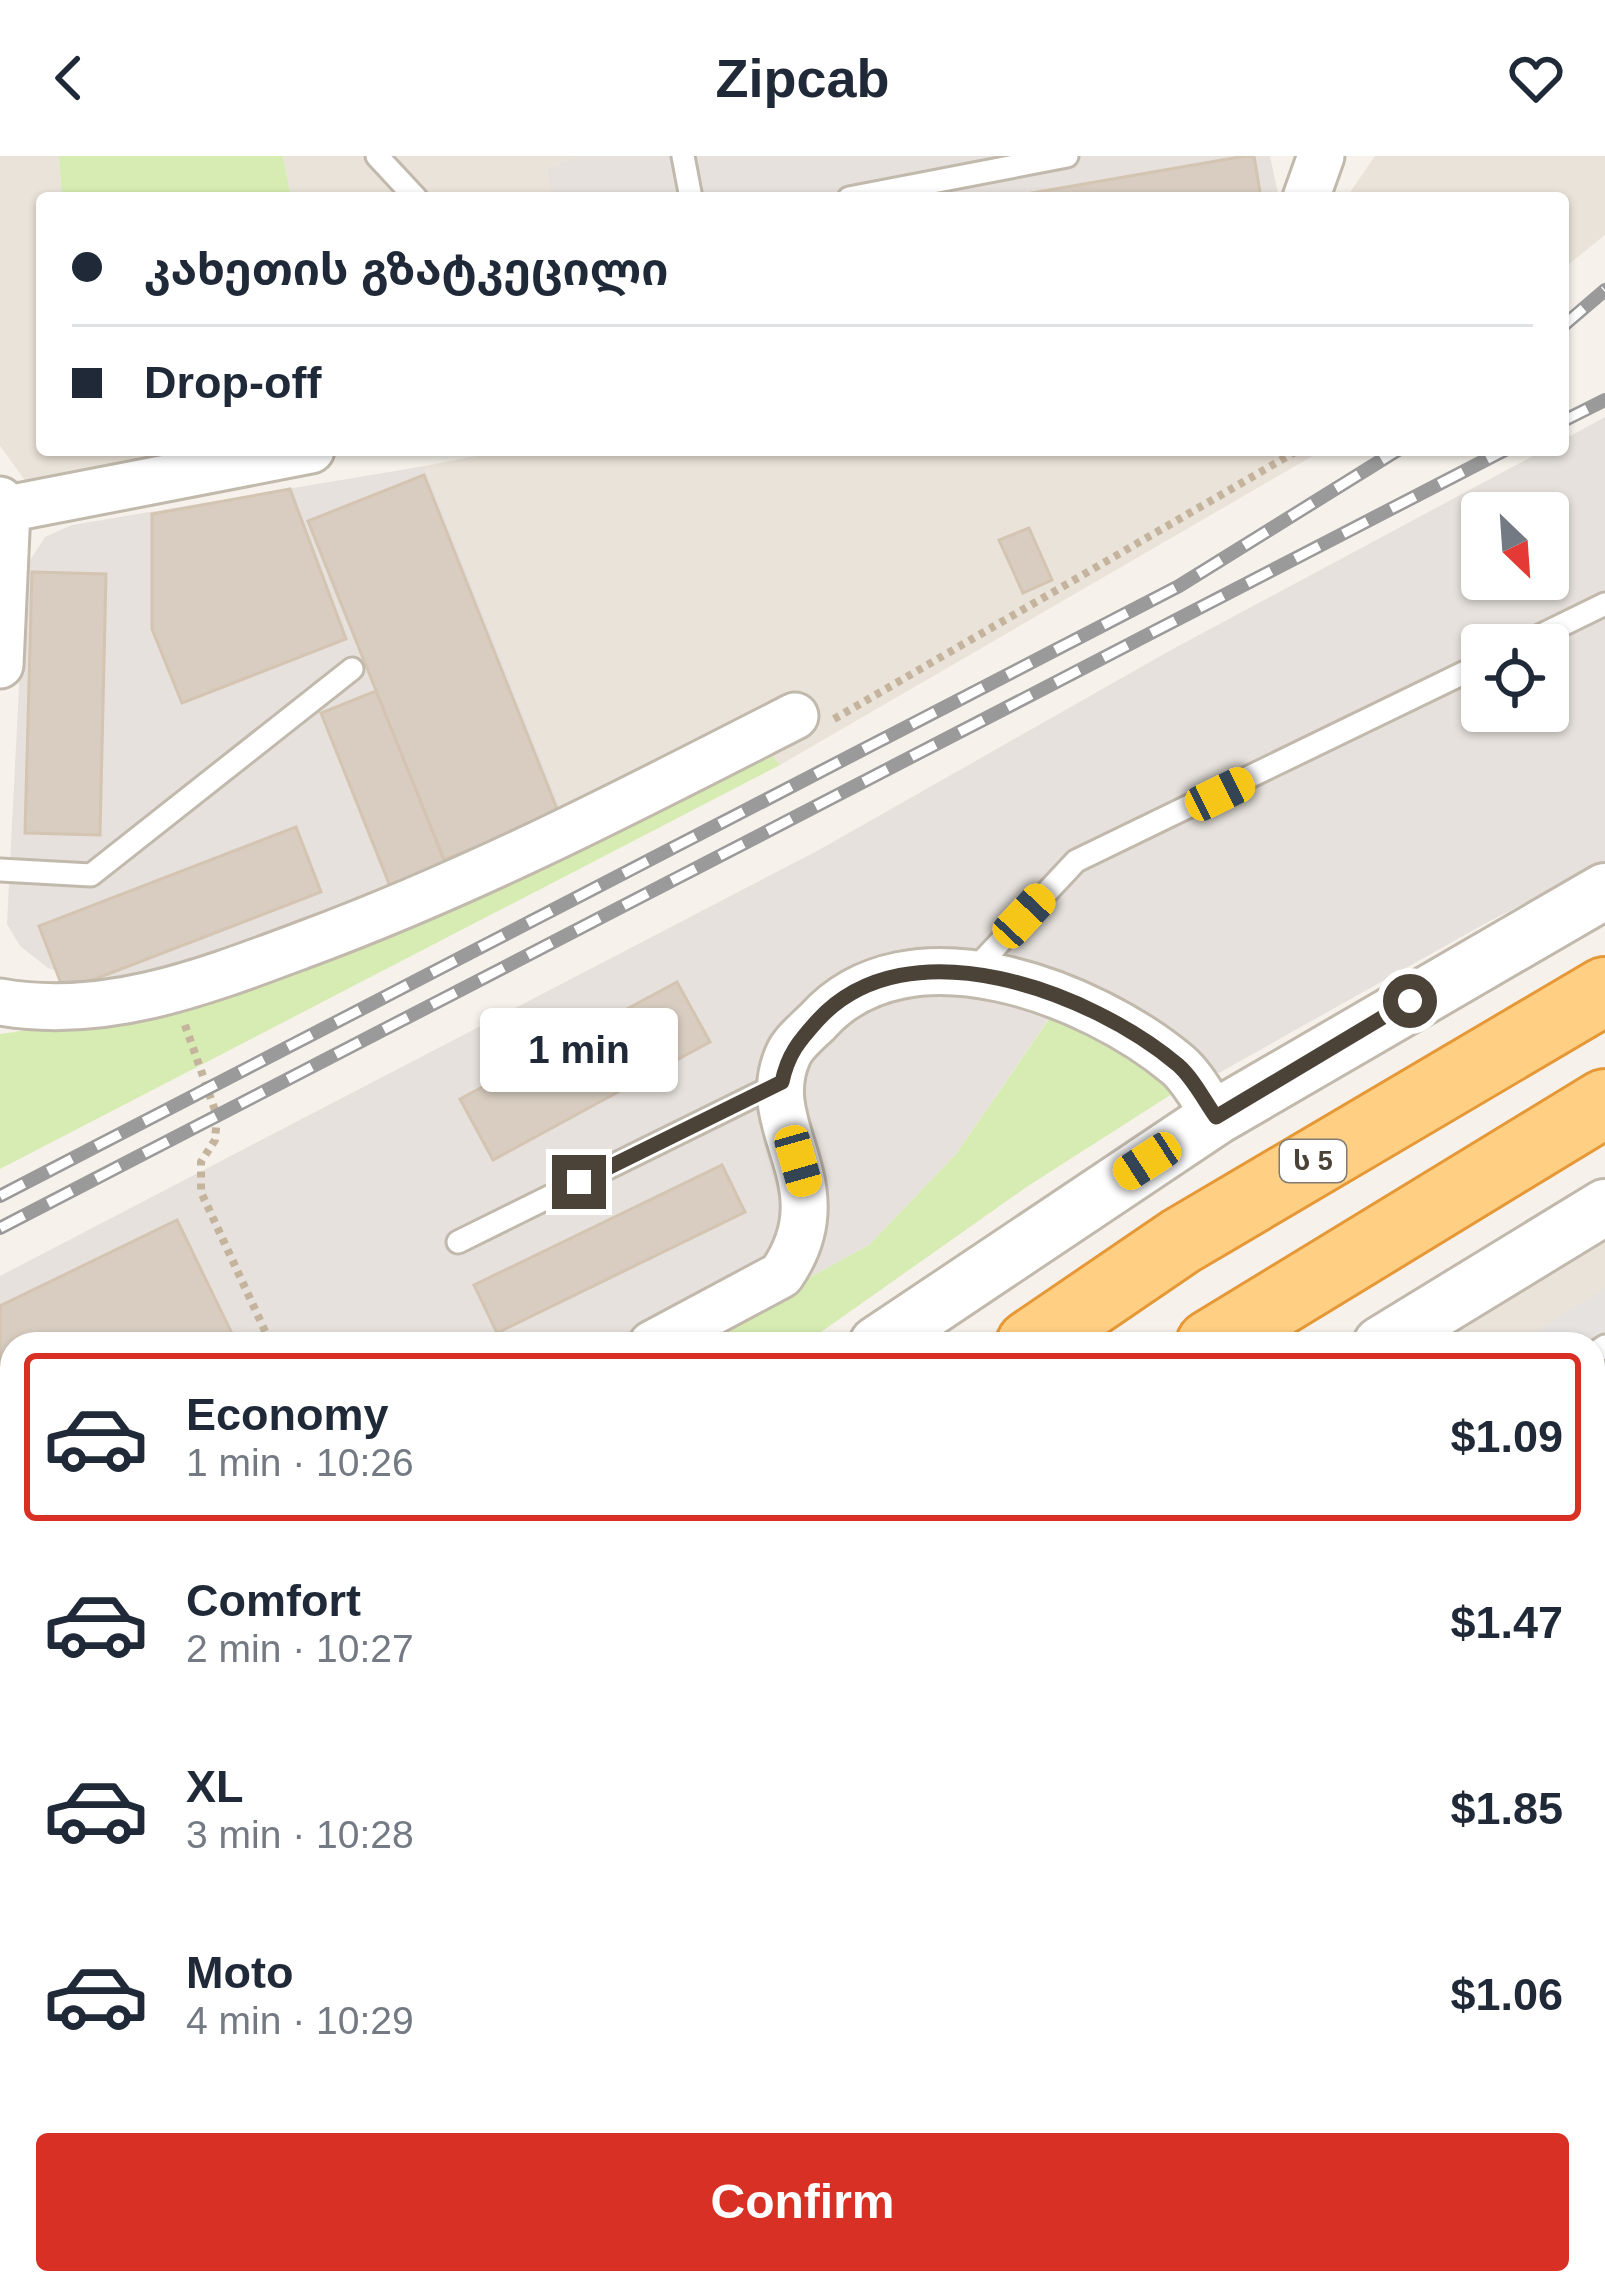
<!DOCTYPE html>
<meta charset="utf-8">
<style>
body{margin:0;font-family:Helvetica,"Noto Sans Georgian",sans-serif;background:#f6f6f7;color:#1f2937;height:100vh;display:flex;flex-direction:column;font-size:45px;white-space:nowrap}
*{box-sizing:border-box;margin:0}
p{font-size:39px;color:#747a83}
.icon{flex:none;width:66px;height:66px;fill:none;stroke:currentColor;stroke-width:2;stroke-linecap:round;stroke-linejoin:round}
.map{position:relative;flex:1;overflow:hidden}
.drawer{position:absolute;left:0px;top:1176px;width:1605px;height:963px;display:flex;flex-direction:column;background:#fff;border-radius:36px 36px 0 0;box-shadow:0 3px 9px #0004}
.drawer>*{flex:none}
.guide{position:absolute;left:36px;top:36px;width:1533px;height:264px;border-radius:12px;box-shadow:0 3px 9px #0004;display:grid;align-content:center;height:264px;padding:0 36px;background:#fff}
.needle{width:78px;rotate:155deg}
.controls{position:absolute;left:1461px;top:336px;display:grid;gap:24px}
.controls a{display:grid;place-items:center;width:108px;height:108px;border-radius:12px;background:#fff;box-shadow:0 3px 9px #0004;font-size:60px}
.end{position:absolute;width:54px;height:54px;margin:-27px;border:15px solid #4b4238;background:#fff;box-shadow:0 0 0 6px #fff}
.from{border-radius:50%}
.bubble{position:absolute;height:84px;border-radius:12px;background:#fff;box-shadow:0 3px 9px #0004;font-size:39px;font-weight:700;line-height:84px;text-align:center}
.car{position:absolute;width:36px;height:72px;margin:-36px -18px;border-radius:15px;box-shadow:0 0 9px 3px #0007;background:linear-gradient(#f5c518 24%,#345 0 40%,#f5c518 0 76%,#345 0 86%,#f5c518 0)}
.guide b{display:flex;align-items:center;gap:42px;height:114px;font-size:45px}
.guide b+b{border-top:3px solid #e0e1e3}
.guide i{width:30px;height:30px;background:#1f2937}
ul{padding:21px 0 0;list-style:none}
li{display:flex;align-items:center;gap:36px;height:168px;margin:0 24px 18px;padding:0 12px;border:6px solid transparent;border-radius:12px}
li div{flex:1}
li b{display:block;font-size:45px}
li em{font-style:normal;font-weight:700}
li.selected{border-color:#d93025}
li>.icon{width:108px;height:108px;stroke-width:1.5}
.primary-button{display:flex;gap:24px;margin-top:auto;padding:24px 36px}
.primary-button a{flex:1;height:138px;border-radius:12px;background:#d93025;color:#fff;font-size:48px;font-weight:700;line-height:138px;text-align:center}
header{display:flex;justify-content:space-between;align-items:center;height:156px;padding:0 36px;background:#fff;font-size:54px;font-weight:700}
.map>svg:first-child{display:block}
.residential{fill:#eae3d9}
.industrial{fill:#e6e1dc;fill-rule:evenodd}
.green{fill:#d6ecb2}
.parking{fill:#e5e2df}
.building{fill:#d8cdc0;stroke:#d4c4b2;stroke-width:3}
.lines{fill:none;stroke-linecap:round;stroke-linejoin:round}
.service-casing{stroke:#c2b9ad;stroke-width:27}
.minor-casing{stroke:#c2b9ad;stroke-width:51}
.tertiary-casing{stroke:#c2b9ad;stroke-width:60}
.trunk-casing{stroke:#e69836;stroke-width:72}
.path{stroke:#c5b49d;stroke-width:8;stroke-dasharray:6 6;stroke-linecap:butt}
.service{stroke:#fff;stroke-width:21}
.minor{stroke:#fff;stroke-width:45}
.tertiary{stroke:#fff;stroke-width:54}
.trunk{stroke:#ffd084;stroke-width:66}
.rail-casing{stroke:#9a9a9a;stroke-width:14}
.rail{stroke:#fff;stroke-width:9;stroke-dasharray:27;stroke-linecap:butt}
.route{stroke:#4b4238;stroke-width:15}
.labels{text-anchor:middle;stroke-width:12;stroke-linejoin:round;paint-order:stroke}
.shield{fill:#fff;stroke:#817b74;stroke-width:3}
.shield-label{font-size:27px;font-weight:bold;fill:#4b4238}
</style>
<header><svg class="icon" aria-label="back" viewBox="0 0 24 24"><path d="M15 5l-7 7 7 7"/></svg>Zipcab<svg class="icon" aria-label="heart" viewBox="0 0 24 24"><path d="M12 20l-8-8c-3-5 5-10 8-4 3-6 11-1 8 4z"/></svg></header>
<div class="map">
<svg width="1605" height="2138" viewBox="0 0 1605 2138">
<rect width="100%" height="100%" fill="#f6f2eb"/>
<path class="residential" d="M0 0H59L62 42H42V294H212L27 327 0 290Z
M283 0H580L546 13 551 42H291Z
M1375 0H1605V79L1563 113V42H1346Z
M506 294H1323L780 609 770 596 565 660 425 310Z
M1605 1077V1410L1593 1418V1188H1418Z
M1605 1545V1789L1593 1766V1552Z
M245 2127H1212L1218 2138H233Z"/>
<path class="industrial" d="M580 0H1270L1279 42H551L546 13Z
M1605 261V706L1486 767 1219 917 1070 832 956 998 869 1089 687 1188H12V1885L0 1897V1120L817 695 1171 494 1544 294H1563V284ZM1482 357H1548V423H1482ZM1482 489H1548V555H1482Z
M425 310 565 660 370 748 150 827 102 829 48 812 20 790 7 768 25 412 45 381 72 369Z"/>
<path class="green" d="M59 0H283L291 42H62Z
M770 596 780 609 0 1013V878L167 854 294 814 692 638Z
M1054 856 1133 898 1175 936 1028 1030 804 1188H687L869 1089 956 998Z
M276 2127H452V2138H264Z"/>
<path class="parking" d="M1605 1132V1215L1593 1223V1188H1517Z"/>
<path class="building" d="M1254 0 1261 42H1003L1245 0Z
M424 319 559 658 444 704 308 365Z
M290 333 346 483 182 547 152 473V358Z
M1029 372 1052 424 1023 437 999 384Z
M32 416 106 418 100 679 25 677Z
M376 535 450 718 394 740 321 557Z
M296 671 321 736 64 835 39 770Z
M677 826 710 886 493 1004 460 943Z
M722 1009 745 1056 497 1177 474 1129Z
M177 1064 237 1188H12V1385L0 1391V1150Z
M1605 1248V1352L1593 1360V1256Z
M382 2127H414L423 2138H369Z
M484 2127H580L566 2138H492Z
M697 2127H767L775 2138H683Z
M814 2127H868L875 2138H808L817 2132Z
M939 2127H1034L1040 2138H944Z
M1129 2127H1175L1180 2138H1134Z
M1283 2127H1549L1552 2138H1286Z"/>
<g class="lines">
<g class="service-casing">
<path id="service" d="M377 0 416 42
M683 0 691 42
M849 42 1067 0
M1521 489 1605 448
M0 714 91 719 352 513
M973 815 1076 705 1482 508
M458 1086 780 927
M1593 1198 1605 1190
M1593 1403 1605 1395
M0 1429 12 1423
M1593 1550 1605 1542
M1593 1628 1605 1665
M0 1649 12 1642
M1593 1717 1605 1710
M891 2127 895 2138
M1062 2127 1066 2138
M611 2138 624 2127"/>
</g>
<g class="minor-casing">
<path id="minor" d="M1306 42 1321 0
M0 344 7 353 0 509
M7 353 311 294
M0 846C107 865 209 824 308 787 477 724 635 642 795 560
M652 1188 781 1119C844 1029 755 972 788 899 793 887 808 875 818 865 908 765 1091 836 1178 909 1193 922 1204 944 1216 961
M0 1515 12 1509"/>
</g>
<g class="tertiary-casing">
<path id="tertiary" d="M877 1188 1216 961 1605 735
M1381 1188 1605 1051
M0 1939 12 1927
M174 2138 185 2127"/>
</g>
<g class="trunk-casing">
<path id="trunk" d="M1030 1188 1181 1085 1605 835
M1210 1188 1605 947
M0 2050 12 2039
M67 2138 78 2127"/>
</g>
<path class="path" d="M834 563 1295 296
M185 869 217 960 215 984 201 1006V1036L271 1188
M457 2127 462 2138
M240 2138 251 2127
M338 2138 350 2127"/>
<use href="#service" class="service"/>
<use href="#minor" class="minor"/>
<use href="#tertiary" class="tertiary"/>
<use href="#trunk" class="trunk"/>
<g class="rail-casing">
<path id="rail" d="M1563 170 1605 134
M1563 265 1605 244
M0 1040 1179 430 1398 294
M0 1072 1505 294"/>
</g>
<use href="#rail" class="rail"/>
</g>
<g class="lines">
<path class="route" d="M579 1026 782 926C788 898 799 885 818 864 908 766 1091 836 1178 909 1193 922 1204 944 1216 961L1410 845"/>
</g>
<g class="labels">
<rect class="shield" x="1280" y="984" width="66" height="42" rx="9"/>
<g class="shield-label">
<text x="1313" y="1014">ს 5</text>
</g>
</g>
</svg>
<div class="controls">
<a><svg class="needle" viewBox="-14 -14 28 28"><path d="M0-13l5 13h-10z" fill="#e53935"/><path d="M0 13l5-13h-10z" fill="#747a83"/></svg></a>
<a><svg class="icon" aria-label="locate" viewBox="0 0 24 24"><circle cx="12" cy="12" r="6"/><path d="M12 2v4M12 18v4M2 12h4M18 12h4"/></svg></a>
</div>
<i class="end from" style="left:1410px;top:845px"></i>
<i class="end" style="left:579px;top:1026px"></i>
<div class="bubble" style="left:480px;top:852px;width:198px">1 min</div>
<i class="car" style="left:1220px;top:638px;rotate:64deg"></i>
<i class="car" style="left:1024px;top:760px;rotate:43deg"></i>
<i class="car" style="left:798px;top:1005px;rotate:164deg"></i>
<i class="car" style="left:1147px;top:1005px;rotate:237deg"></i>
<div class="guide">
<b><i class="from"></i>კახეთის გზატკეცილი</b>
<b><i></i>Drop-off</b>
</div>
<section class="drawer">
<ul>
<li class="selected"><svg class="icon" aria-label="car" viewBox="0 0 24 24"><path d="M5 17H2v-5l4-1 3-4h7l3 4 3 1v5h-3M9 17h6M6 11h13"/><circle cx="7" cy="17" r="2"/><circle cx="17" cy="17" r="2"/></svg><div><b>Economy</b><p>1 min · 10:26</p></div><em>$1.09</em></li>
<li><svg class="icon" aria-label="car" viewBox="0 0 24 24"><path d="M5 17H2v-5l4-1 3-4h7l3 4 3 1v5h-3M9 17h6M6 11h13"/><circle cx="7" cy="17" r="2"/><circle cx="17" cy="17" r="2"/></svg><div><b>Comfort</b><p>2 min · 10:27</p></div><em>$1.47</em></li>
<li><svg class="icon" aria-label="car" viewBox="0 0 24 24"><path d="M5 17H2v-5l4-1 3-4h7l3 4 3 1v5h-3M9 17h6M6 11h13"/><circle cx="7" cy="17" r="2"/><circle cx="17" cy="17" r="2"/></svg><div><b>XL</b><p>3 min · 10:28</p></div><em>$1.85</em></li>
<li><svg class="icon" aria-label="car" viewBox="0 0 24 24"><path d="M5 17H2v-5l4-1 3-4h7l3 4 3 1v5h-3M9 17h6M6 11h13"/><circle cx="7" cy="17" r="2"/><circle cx="17" cy="17" r="2"/></svg><div><b>Moto</b><p>4 min · 10:29</p></div><em>$1.06</em></li>
</ul>
<div class="primary-button"><a>Confirm</a></div>
</section>
</div>
